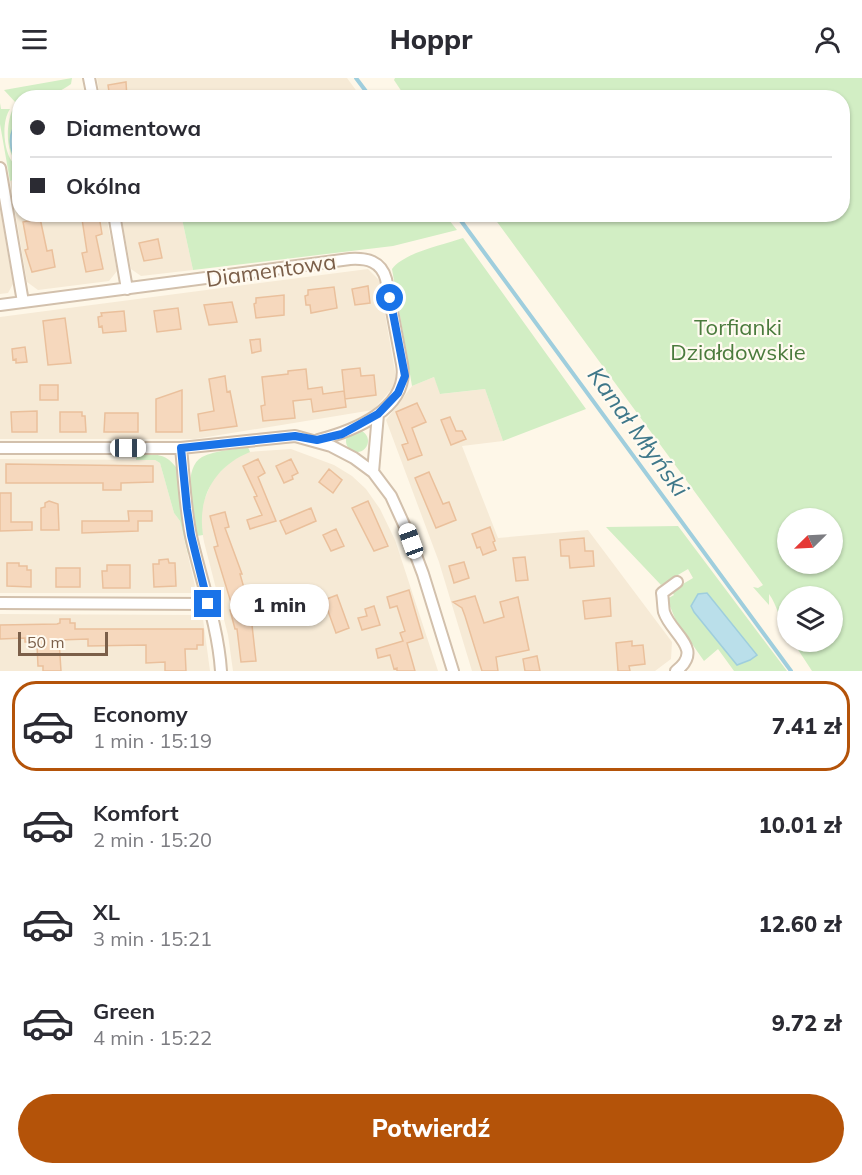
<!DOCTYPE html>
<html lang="pl">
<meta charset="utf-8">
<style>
body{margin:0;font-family:Mulish,sans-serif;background:#f7f7f7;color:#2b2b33;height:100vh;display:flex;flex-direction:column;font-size:22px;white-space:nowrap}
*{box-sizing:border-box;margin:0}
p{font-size:20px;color:#7c7c81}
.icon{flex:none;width:33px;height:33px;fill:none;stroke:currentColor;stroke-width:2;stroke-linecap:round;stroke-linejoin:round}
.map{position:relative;height:593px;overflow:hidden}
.sheet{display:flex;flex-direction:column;background:#fff;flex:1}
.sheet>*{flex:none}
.banner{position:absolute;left:12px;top:12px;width:838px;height:132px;border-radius:24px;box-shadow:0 2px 4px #0004;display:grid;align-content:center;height:132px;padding:0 18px;background:#fff}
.needle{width:39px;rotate:246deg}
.controls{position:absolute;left:777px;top:430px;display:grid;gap:12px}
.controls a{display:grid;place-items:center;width:66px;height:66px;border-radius:50%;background:#fff;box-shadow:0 2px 4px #0004;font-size:30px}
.scale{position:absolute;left:18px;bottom:15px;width:90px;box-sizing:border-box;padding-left:6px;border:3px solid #7b5f49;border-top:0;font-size:16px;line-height:21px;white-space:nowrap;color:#7b5f49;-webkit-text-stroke:4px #fffaf0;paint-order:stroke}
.end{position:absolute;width:27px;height:27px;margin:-14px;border:8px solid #1a73e8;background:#fff;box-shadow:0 0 0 3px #fff}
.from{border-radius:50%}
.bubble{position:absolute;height:42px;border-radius:21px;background:#fff;box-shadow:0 2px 4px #0004;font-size:20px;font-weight:800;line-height:42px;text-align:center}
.car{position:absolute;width:18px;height:36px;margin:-18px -9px;border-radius:8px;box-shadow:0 0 4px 2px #0007;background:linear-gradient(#fff 24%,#345 0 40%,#fff 0 76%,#345 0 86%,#fff 0)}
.banner b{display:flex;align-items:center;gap:21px;height:57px;font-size:22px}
.banner b+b{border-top:2px solid #e1e1e2}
.banner i{width:15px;height:15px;background:#2b2b33}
ul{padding:10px 0 0;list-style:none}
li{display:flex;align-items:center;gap:18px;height:90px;margin:0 12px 9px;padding:0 6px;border:3px solid transparent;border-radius:24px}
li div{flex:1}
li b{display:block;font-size:22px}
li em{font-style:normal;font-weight:800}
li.on{border-color:#b45309}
li>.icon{width:54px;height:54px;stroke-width:1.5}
.cta{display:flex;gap:12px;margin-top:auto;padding:12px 18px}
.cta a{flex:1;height:69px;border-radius:36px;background:#b45309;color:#fff;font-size:24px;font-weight:800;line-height:69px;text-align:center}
header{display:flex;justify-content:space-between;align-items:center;height:78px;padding:0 18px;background:#fff;font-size:27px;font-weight:800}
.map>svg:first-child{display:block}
.residential{fill:#f6ead6}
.green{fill:#d2eec4;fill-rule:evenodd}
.water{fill:#badfea;stroke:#9fcedd;stroke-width:1.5}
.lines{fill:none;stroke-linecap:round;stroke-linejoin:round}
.stream{stroke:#9fcedd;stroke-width:4}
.building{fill:#f6d8bd;stroke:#eac09c;stroke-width:1.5}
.minor-casing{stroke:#d2c0ac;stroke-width:14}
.minor{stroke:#fff;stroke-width:10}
.route{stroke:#1a73e8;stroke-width:8}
.labels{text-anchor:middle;stroke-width:4.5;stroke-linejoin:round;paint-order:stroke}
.street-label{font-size:22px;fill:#7b5f49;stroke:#fffaf0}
.park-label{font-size:22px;fill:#4b7b3d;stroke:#fffaf0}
.water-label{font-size:24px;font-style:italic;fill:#3e7789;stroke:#fffaf0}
</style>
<header><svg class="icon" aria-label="menu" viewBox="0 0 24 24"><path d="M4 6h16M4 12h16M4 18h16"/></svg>Hoppr<svg class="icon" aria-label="person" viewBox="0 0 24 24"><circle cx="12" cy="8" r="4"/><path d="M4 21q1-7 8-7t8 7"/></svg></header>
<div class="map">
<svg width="862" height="593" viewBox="0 0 862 593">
<rect width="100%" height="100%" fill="#fef7e8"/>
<path class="residential" d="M97 0H347L361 19H100Z
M19 100 20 136 106 137 117 193 109 203 38 212 27 204 10 103Z
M0 130 13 206 8 215 0 216Z
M121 137H212L182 141 193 192 141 198 131 191Z
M368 191 379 202 397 305 373 332 195 361H0V239Z
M434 299 441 316 485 311 503 363 462 368 498 460 588 452 672 564 671 581 655 593H472L439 484 386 342 412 308Z
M291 371 334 387 352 398 366 411 380 431 395 462 438 593H233L228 557 204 464 200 441 203 425 213 401 231 383 248 374Z
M0 381 155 382 160 385 174 435 180 443 195 508 192 515H0Z
M0 536 198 537 203 541 210 593H0Z"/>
<path class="green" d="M72 0 71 6C53 19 41 20 20 20L19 25H16L4 12Z
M395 0H862V593H812L793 564H832V519H788L787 555C780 543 777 527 769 516V527L753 509 758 510 763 507 492 137 843 136V20H406L394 2ZM788 441H832V486H788Z
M0 25 1 31H10C1 44 3 76 15 87L13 90 18 93 19 92V100L10 103 0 46Z
M19 28V43C6 54 9 74 19 85 5 77 6 47 12 33Z
M212 136 445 137 457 152 393 168 193 192 182 141Z
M463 160 586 331 503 363 485 311 440 316 434 299 412 308 392 191C405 174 443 167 463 160Z
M346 363a11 11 0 1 1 22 0a11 11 0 1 1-22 0Z
M248 369 250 374C215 388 197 419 203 457L197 458C193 438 181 391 202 379 215 372 235 372 248 369Z
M137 376C156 377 166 374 178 392L190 475 188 476 180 443 174 435 160 385 155 382H136Z
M678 448 787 593H734L718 571 704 583 676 543 667 521 674 517 671 513 693 500 688 491 661 507 606 449Z"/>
<path class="water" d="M19 43V84C8 74 7 53 19 43Z
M707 515 757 577 750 582 737 587 694 534 691 528 698 516Z"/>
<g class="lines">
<path class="stream" d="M356 0 371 20
M456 136 791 593"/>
</g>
<path class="building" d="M126 4 127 20H110L108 7Z
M99 138 102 156 96 158 103 191 86 194 82 175 87 174 82 141Z
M40 140 47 173 52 172 55 189 32 194 25 172 28 171 23 144Z
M158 161 162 180 144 183 139 165Z
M368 208 370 225 355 227 352 211Z
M334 209 337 230 311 235 310 227H306L305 218 308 217V212Z
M284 217V237L256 240 254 226 256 225V220Z
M232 224 237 244 209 247 204 227Z
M178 230 181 251 157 254 154 233Z
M124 233 126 253 103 255 102 248 99 249 98 239 102 238 101 235Z
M65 240 71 285 48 287 43 243Z
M260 261 261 273 252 275 250 262Z
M25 269 27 284 16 285V281L13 282 12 271Z
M360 290 361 298 374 297 376 317 345 321 342 292Z
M306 291 308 311 322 309 323 316 344 313 346 329 313 334 311 321 293 323 295 340 263 343 261 328 265 327 262 299 288 296V293Z
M225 298 227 314 230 313 237 348 200 353 198 336 214 333 209 301Z
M40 307H58V322H40Z
M182 312V354H156V321Z
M417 325 426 344 412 350 422 377 408 382 402 367 408 365 396 334Z
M37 333V354H12L11 334Z
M60 334H82V338H85L86 354H60Z
M105 335H138V354H104Z
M450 339 456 353H462L466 361 451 367 441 342Z
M258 381 265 395 258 399 276 443 250 451 247 442 262 437 254 419 257 418 243 388Z
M291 381 298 395 292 398 293 401 284 405 276 388Z
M6 386 153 388V404L121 405V412H103V405H6Z
M329 391 342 402 333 415 319 404Z
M429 394 443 426 449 424 456 442 436 450 415 400Z
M0 415H11V444H32V452L0 453Z
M49 423 58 426 59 452H41V430L45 429V425Z
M368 423 388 468 374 473 352 430Z
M311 430 316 443 286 456 280 443Z
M128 433H152V443H138V453L82 455V443H129Z
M225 434 229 449 225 450 242 496H240L244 510 236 531 250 528 254 547H252L256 583 241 584 237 551H235L230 532 233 531 214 469 218 468 210 438Z
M490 449 495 463 493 464 496 472 483 477 480 469 477 470 472 456Z
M336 451 344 468 331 473 323 457Z
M584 460 585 473H593L594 488 570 490 569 478H561L560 462Z
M525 479 528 502 516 503 513 480Z
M168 481 169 485H175L176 508 154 509 153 486H159V482Z
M464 484 469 500 454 505 449 488Z
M7 485H19V488H27V492H31V509L7 508Z
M107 487H130V510H103L102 493H107Z
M56 490H80V509H56Z
M409 512 423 560 407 565 415 593H397V590L394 591 390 577 378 580 376 571 403 563 400 555 405 553 397 528 390 530 387 519Z
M337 517 349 550 336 555 324 522Z
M475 518 484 545 504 539 500 524 518 519 529 572 496 579 498 593H482L465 538 462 530 453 524Z
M610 520 611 538 585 541 583 523Z
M374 528 380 547 362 552 358 540 367 538 365 531Z
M60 541H70V545H75V551H203V567H197V571H185L186 593H165V584L146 585V567L88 568V561L59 562 61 593H43V588H38L37 567 28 568V564H25V560L0 561V547L57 546 60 545Z
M632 563V568L643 567 645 586 629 588 630 593H618L616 565Z
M537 578 540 593H525L523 581Z"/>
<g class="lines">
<g class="minor-casing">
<path id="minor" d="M89 0 93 20
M0 90 23 224
M114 136 127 211
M0 227 350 181C367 180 381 183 386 201L402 286C410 331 353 353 318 362
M0 370H181
M373 394 378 336
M0 525 208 526
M221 593C218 547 201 503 191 458 185 429 184 399 181 370L295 358 331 368 354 380 373 394 391 418 406 451 423 496 453 593
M676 593C705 571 671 556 664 534 663 529 663 521 662 515L677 504"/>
</g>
<use href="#minor" class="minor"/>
</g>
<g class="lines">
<path class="route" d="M208 526 191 457 187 431 181 370 295 358 317 362 342 356 378 336 398 315 405 298 390 220"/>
</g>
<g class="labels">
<g class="street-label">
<text transform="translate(271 192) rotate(-8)" y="8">Diamentowa</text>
</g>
<g class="park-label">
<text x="738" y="257">Torfianki<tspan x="738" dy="25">Działdowskie</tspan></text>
</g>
<g class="water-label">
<text transform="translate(638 354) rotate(54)" y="8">Kanał Młyński</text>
</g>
</g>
</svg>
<div class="controls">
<a><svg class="needle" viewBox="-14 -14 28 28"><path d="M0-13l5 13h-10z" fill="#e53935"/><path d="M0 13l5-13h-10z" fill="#7c7c81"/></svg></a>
<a><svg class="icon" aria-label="layers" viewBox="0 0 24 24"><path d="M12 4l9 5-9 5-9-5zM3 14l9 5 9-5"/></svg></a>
</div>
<div class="scale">50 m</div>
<i class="end from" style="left:390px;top:220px"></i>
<i class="end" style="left:208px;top:526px"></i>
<div class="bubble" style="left:230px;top:506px;width:99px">1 min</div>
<i class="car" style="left:128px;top:370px;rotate:90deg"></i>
<i class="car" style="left:411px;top:463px;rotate:340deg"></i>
<div class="banner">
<b><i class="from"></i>Diamentowa</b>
<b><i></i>Okólna</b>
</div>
</div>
<section class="sheet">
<ul>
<li class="on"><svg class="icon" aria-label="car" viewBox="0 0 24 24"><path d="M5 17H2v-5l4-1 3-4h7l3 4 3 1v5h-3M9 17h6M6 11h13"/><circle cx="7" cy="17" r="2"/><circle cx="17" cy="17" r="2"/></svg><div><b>Economy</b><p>1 min · 15:19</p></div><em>7.41 zł</em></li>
<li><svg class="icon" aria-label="car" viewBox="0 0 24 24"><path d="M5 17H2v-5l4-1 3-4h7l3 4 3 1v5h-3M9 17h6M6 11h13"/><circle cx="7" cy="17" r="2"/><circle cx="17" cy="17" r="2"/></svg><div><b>Komfort</b><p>2 min · 15:20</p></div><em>10.01 zł</em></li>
<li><svg class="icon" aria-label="car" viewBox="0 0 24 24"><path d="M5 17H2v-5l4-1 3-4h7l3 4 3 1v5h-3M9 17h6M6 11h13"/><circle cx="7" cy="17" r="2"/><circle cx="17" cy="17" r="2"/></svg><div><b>XL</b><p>3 min · 15:21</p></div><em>12.60 zł</em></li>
<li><svg class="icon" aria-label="car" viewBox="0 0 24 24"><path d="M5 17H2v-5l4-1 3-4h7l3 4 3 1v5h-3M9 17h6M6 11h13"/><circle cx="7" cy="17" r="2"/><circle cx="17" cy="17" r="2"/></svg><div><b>Green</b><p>4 min · 15:22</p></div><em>9.72 zł</em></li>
</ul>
<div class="cta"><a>Potwierdź</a></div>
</section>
